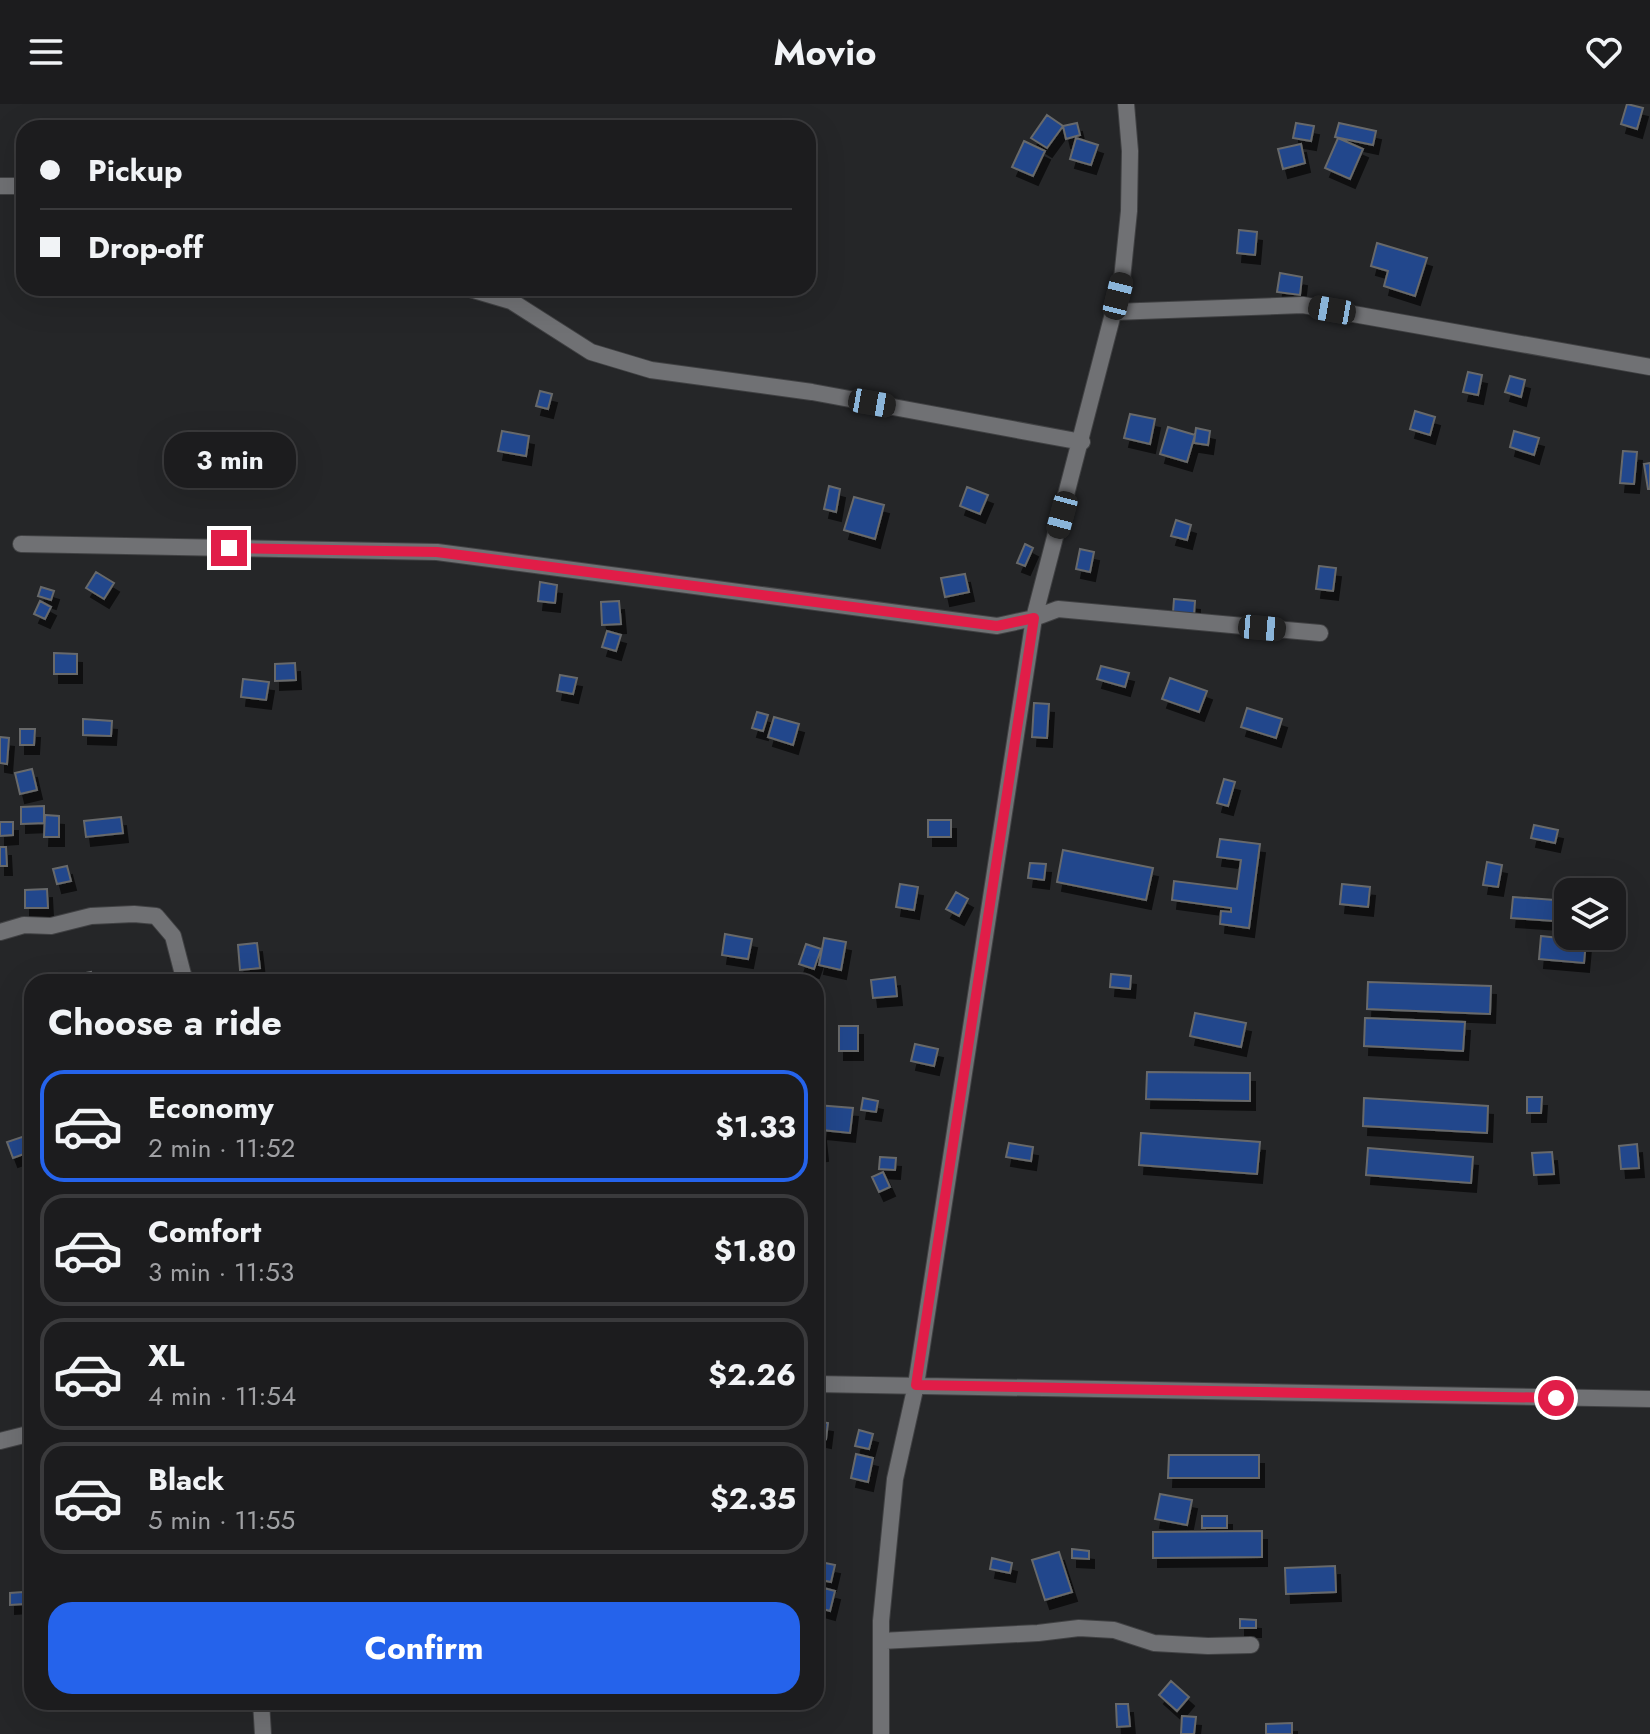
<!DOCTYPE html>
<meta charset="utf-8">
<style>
body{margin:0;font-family:Jost,sans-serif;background:#252527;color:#f1f3f6;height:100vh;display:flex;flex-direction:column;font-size:30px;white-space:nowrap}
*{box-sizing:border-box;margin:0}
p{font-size:26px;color:#a0a1a4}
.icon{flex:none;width:44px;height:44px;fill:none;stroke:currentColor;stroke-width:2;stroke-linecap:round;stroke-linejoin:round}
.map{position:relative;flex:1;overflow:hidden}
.panel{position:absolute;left:24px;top:870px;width:800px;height:736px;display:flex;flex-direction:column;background:#1c1c1e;border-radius:24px;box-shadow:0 8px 32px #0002,0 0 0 2px #3a3a3c}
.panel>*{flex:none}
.hud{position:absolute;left:16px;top:16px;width:800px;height:176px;border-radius:24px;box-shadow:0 8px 32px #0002,0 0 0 2px #3a3a3c;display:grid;align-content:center;height:176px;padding:0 24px;background:#1c1c1e}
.controls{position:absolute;left:1554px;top:774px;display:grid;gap:16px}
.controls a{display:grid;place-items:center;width:72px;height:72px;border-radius:16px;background:#1c1c1e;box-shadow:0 8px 32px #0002,0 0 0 2px #3a3a3c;font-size:40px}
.end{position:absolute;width:36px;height:36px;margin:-18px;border:10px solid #e11d48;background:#fff;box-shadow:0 0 0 4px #fff}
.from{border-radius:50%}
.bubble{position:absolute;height:56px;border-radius:24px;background:#1c1c1e;box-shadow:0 8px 32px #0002,0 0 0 2px #3a3a3c;font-size:26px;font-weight:700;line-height:56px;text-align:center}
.car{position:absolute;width:24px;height:48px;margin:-24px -12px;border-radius:10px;box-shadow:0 0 6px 2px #0007;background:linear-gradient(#222 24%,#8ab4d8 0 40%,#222 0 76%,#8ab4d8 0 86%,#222 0)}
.hud b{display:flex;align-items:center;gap:28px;height:76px;font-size:30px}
.hud b+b{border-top:2px solid #3a3a3c}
.hud i{width:20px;height:20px;background:#f1f3f6}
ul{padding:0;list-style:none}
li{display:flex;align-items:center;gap:24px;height:112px;margin:0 16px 12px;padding:0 8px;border:4px solid #3a3a3c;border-radius:24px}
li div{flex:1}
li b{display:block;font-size:30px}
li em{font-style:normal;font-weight:700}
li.on{border-color:#2563eb}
li>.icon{width:72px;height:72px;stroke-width:1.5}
h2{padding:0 24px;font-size:36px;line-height:96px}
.button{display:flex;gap:16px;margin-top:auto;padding:16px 24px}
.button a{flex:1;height:92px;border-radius:24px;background:#2563eb;color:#fff;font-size:32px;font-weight:700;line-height:92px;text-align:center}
header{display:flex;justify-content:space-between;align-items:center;height:104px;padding:0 24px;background:#1c1c1e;font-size:36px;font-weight:700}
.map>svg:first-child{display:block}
.building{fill:#21468c;stroke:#67696b;stroke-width:2;filter:url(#shadow)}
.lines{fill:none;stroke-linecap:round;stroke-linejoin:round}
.minor-casing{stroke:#404143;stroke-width:18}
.minor{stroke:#707174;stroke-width:16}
.route{stroke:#e11d48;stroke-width:10}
</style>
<header><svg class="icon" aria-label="menu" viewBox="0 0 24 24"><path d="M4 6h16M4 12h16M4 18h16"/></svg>Movio<svg class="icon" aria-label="heart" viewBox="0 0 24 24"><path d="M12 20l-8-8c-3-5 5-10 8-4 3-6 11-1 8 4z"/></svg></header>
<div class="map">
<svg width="1650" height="1630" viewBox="0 0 1650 1630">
<defs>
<filter id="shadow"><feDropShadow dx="5" dy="9" stdDeviation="0" flood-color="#0009"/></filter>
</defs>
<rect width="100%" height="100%" fill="#252628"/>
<path class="building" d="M1627 0 1643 4 1637 25 1621 20Z
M1047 11 1063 22 1047 44 1031 34Z
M1077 19 1080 31 1066 35 1063 22Z
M1296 19 1314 22 1311 37 1293 34Z
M1339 19 1376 27 1373 41 1335 33Z
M1076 34 1098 41 1091 61 1070 55Z
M1338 34 1363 45 1350 75 1325 64Z
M1024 37 1045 47 1033 72 1012 63Z
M1301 40 1305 59 1283 65 1278 45Z
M1239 126 1257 128 1255 151 1237 149Z
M1377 139 1427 154 1415 192 1384 182 1388 167 1371 162Z
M1280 169 1302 173 1300 191 1277 188Z
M1468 268 1482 271 1478 291 1463 288Z
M1510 272 1525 276 1521 293 1505 288Z
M540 287 552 290 548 305 536 302Z
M1415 307 1435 313 1430 331 1410 325Z
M1130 310 1155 315 1150 340 1124 334Z
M1168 323 1195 331 1187 358 1160 350Z
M1196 324 1210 327 1208 341 1194 339Z
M502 327 529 332 526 352 498 347Z
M1514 327 1539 334 1534 351 1510 343Z
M1623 347 1637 348 1634 380 1620 379Z
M1650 359V385H1648L1644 360Z
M829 382 840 385 836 408 824 405Z
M967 383 988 391 980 410 960 402Z
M854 393 884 401 875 435 844 426Z
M1176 416 1191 421 1187 436 1171 432Z
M1025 440 1033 444 1025 462 1017 459Z
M1080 445 1094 448 1090 468 1076 465Z
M1319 462 1336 464 1333 487 1316 485Z
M96 468 114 479 104 495 86 484Z
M965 470 969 488 945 493 941 474Z
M540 478 557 481 555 499 538 497Z
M41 483 54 487 51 496 38 492Z
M1174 495 1195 497 1194 511 1173 509Z
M40 497 51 503 45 515 34 510Z
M619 497 621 520 602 521 601 498Z
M607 527 621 531 616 547 602 543Z
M54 549 77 550V570H54Z
M295 559 296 576 275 577V560Z
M1101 562 1129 569 1125 583 1097 575Z
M560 571 577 574 573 590 557 587Z
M1170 574 1207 587 1199 608 1162 595Z
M243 575 269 578 266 596 241 593Z
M1034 599 1049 600 1047 634 1032 633Z
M1247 604 1282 615 1276 634 1241 623Z
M757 608 768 611 763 627 752 624Z
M774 613 799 620 793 641 768 633Z
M83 615 112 617 111 632 83 631Z
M20 625H35L34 641H20Z
M0 633 9 634 7 660 0 659Z
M32 665 37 686 20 690 15 669Z
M1224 675 1235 678 1228 702 1217 699Z
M44 702V719L21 720V703Z
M45 711 59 712V733H44Z
M121 713 123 729 86 733 84 717Z
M928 716H951V733H928Z
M0 718H13V731L0 732Z
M1534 721 1558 726 1555 739 1531 734Z
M1220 735 1260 740 1249 824 1220 820 1221 807 1231 808V804L1172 796 1174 777 1237 785 1241 756 1217 753Z
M0 743H6L7 762H0Z
M1063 746 1153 764 1146 796 1057 778Z
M1487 758 1502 761 1498 783 1483 781Z
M1030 759 1046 760 1044 776 1028 774Z
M67 762 71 777 57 780 53 765Z
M900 780 918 783 914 806 896 803Z
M1342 780 1370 783 1368 803 1340 800Z
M47 785 48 804H25V786Z
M956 788 968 795 959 812 946 805Z
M1513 793 1568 797V818L1511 814Z
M725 830 752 835 748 855 722 851Z
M1541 832 1586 837 1584 859 1539 855Z
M824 834 846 838 841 866 819 861Z
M257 839 260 864 240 866 238 841Z
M806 840 821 845 814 865 799 860Z
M91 868 93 878H67L66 873Z
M1111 870 1131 872 1130 885 1110 883Z
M895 873 897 892 873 894 871 876Z
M1368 878 1491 882 1490 910 1367 905Z
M1195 909 1246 919 1241 943 1190 932Z
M1365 914 1465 918 1463 947 1364 942Z
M839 922H858V947H839Z
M915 940 938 945 934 962 911 957Z
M1147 968 1250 969V997L1146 995Z
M1527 993H1542L1541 1009H1527Z
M863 994 878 997 876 1008 861 1006Z
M1364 994 1488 1002 1487 1029 1363 1022Z
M816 1001 853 1004 850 1029 822 1026 823 1017 816 1016Z
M816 1028H821L823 1048 816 1049Z
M1141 1029 1260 1038 1257 1070 1139 1061Z
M28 1031 32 1047 13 1054 7 1038Z
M1009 1039 1033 1043 1031 1057 1006 1053Z
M1637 1040 1639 1064 1621 1065 1619 1042Z
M1368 1044 1473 1053 1471 1079 1366 1071Z
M1552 1048 1554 1070 1534 1071 1532 1049Z
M880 1053 896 1054 895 1066 879 1065Z
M883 1068 890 1083 879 1088 872 1073Z
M816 1317 828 1319 826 1335 816 1333Z
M859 1326 873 1330 869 1345 855 1342Z
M856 1350 873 1354 868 1378 851 1374Z
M1169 1351H1259V1374H1168Z
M1160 1390 1192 1396 1187 1421 1155 1415Z
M1202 1412H1227V1424H1202Z
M1262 1427V1453L1153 1454V1428Z
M1072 1445 1089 1447V1455L1072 1454Z
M1059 1448 1072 1488 1045 1496 1032 1456Z
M992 1454 1012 1459 1010 1469 990 1465Z
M816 1457 835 1461 831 1478 816 1475Z
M1335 1462 1336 1488 1286 1490 1285 1464Z
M816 1482 835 1487 830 1507 816 1503Z
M23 1488 24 1500 10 1501V1489Z
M1240 1515 1256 1516V1524H1240Z
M1171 1577 1189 1593 1177 1607 1159 1591Z
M1116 1600H1128L1130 1622 1117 1623Z
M1182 1612 1196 1613 1194 1630H1181Z
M1292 1619V1630H1266V1620Z"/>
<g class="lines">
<g class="minor-casing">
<path id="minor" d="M0 82H24
M467 184 511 197 591 248 651 266 812 288 1082 338
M1113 208 1303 201 1650 263
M21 440 437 448 997 522 1034 514 1058 505 1320 529
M0 828 24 821 51 822 91 812 134 810 156 812 173 832 185 878
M816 1280 1650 1295
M0 1337 32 1329
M881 1537 1038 1529 1079 1524 1114 1526 1154 1539 1208 1542 1251 1541
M261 1598 263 1630
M881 1630V1517L895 1375 916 1281 1034 514 1122 175 1129 107 1130 47 1126 0"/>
</g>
<use href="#minor" class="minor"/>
</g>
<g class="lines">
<path class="route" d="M229 444 437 448 997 522 1034 514 916 1281 1556 1294"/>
</g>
</svg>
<div class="controls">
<a><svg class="icon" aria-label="layers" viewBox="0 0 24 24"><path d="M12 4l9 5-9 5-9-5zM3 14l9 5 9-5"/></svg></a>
</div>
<i class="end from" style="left:1556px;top:1294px"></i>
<i class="end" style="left:229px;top:444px"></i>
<div class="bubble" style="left:164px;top:328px;width:132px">3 min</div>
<i class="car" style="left:1118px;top:192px;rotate:14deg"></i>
<i class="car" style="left:1332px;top:206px;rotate:280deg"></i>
<i class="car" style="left:872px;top:299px;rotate:100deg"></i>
<i class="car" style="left:1062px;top:411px;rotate:195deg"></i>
<i class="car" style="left:1262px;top:524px;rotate:95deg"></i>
<div class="hud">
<b><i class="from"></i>Pickup</b>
<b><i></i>Drop-off</b>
</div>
<section class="panel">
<h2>Choose a ride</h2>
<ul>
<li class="on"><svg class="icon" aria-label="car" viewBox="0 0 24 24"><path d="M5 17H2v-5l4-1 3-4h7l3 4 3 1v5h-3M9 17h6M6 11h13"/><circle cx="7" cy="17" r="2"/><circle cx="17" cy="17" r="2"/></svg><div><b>Economy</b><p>2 min · 11:52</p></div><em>$1.33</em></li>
<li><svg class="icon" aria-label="car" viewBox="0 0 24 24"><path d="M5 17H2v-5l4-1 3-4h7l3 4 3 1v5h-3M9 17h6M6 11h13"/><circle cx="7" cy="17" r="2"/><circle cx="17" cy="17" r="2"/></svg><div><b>Comfort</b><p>3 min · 11:53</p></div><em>$1.80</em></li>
<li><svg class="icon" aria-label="car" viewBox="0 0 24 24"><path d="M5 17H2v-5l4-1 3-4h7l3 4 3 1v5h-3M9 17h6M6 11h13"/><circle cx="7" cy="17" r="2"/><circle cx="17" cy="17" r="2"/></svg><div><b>XL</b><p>4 min · 11:54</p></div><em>$2.26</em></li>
<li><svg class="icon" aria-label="car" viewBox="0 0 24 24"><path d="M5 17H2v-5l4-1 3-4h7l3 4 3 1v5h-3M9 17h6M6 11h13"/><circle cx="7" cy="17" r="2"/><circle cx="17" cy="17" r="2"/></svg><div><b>Black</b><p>5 min · 11:55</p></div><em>$2.35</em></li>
</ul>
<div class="button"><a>Confirm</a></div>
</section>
</div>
